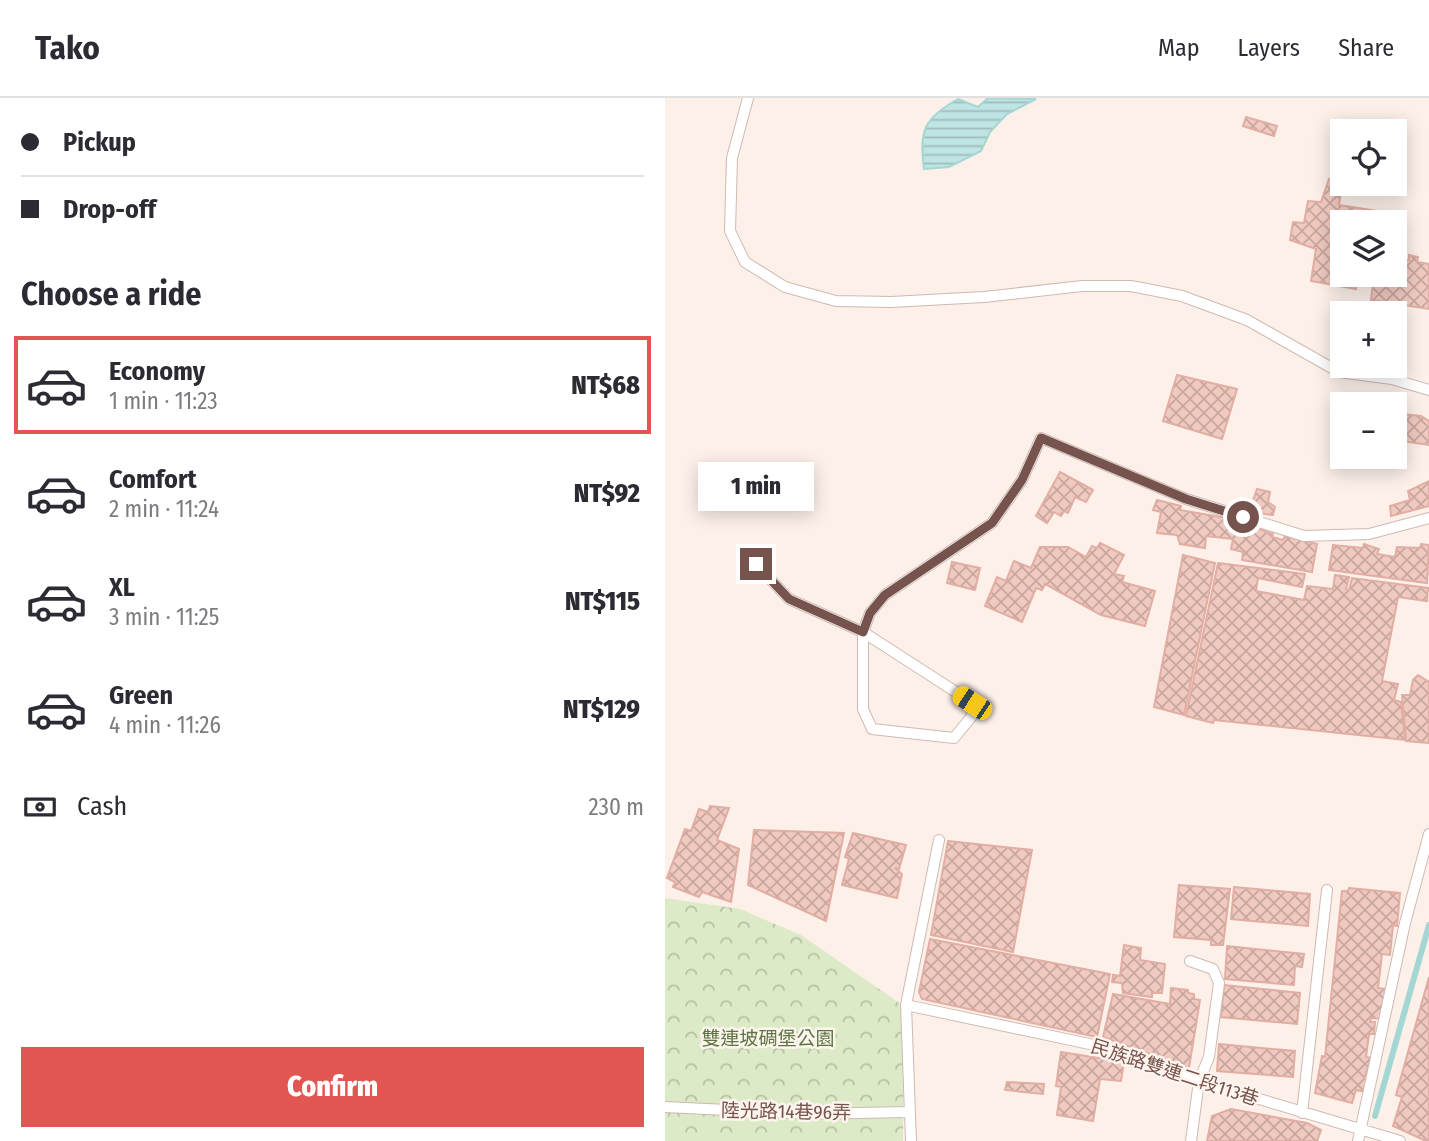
<!DOCTYPE html>
<meta charset="utf-8">
<style>
body{margin:0;font-family:"Fira Sans Condensed","Noto Sans TC",sans-serif;background:#f2f2f3;color:#2b2b33;height:100vh;display:flex;flex-direction:column;font-size:26px;white-space:nowrap}
*{box-sizing:border-box;margin:0}
p{font-size:23px;color:#7c7c81}
.icon{flex:none;width:38px;height:38px;fill:none;stroke:currentColor;stroke-width:2;stroke-linecap:round;stroke-linejoin:round}
.map{position:relative;flex:1;overflow:hidden}
.sheet{display:flex;flex-direction:column;background:#fff;width:665px}
.sheet>*{flex:none}
.banner{display:grid;align-content:center;height:154px;padding:0 21px;background:#fff}
.tools{position:absolute;left:665px;top:21px;display:grid;gap:14px}
.tools a{display:grid;place-items:center;width:77px;height:77px;border-radius:0px;background:#fff;box-shadow:0 4px 18px #0003;font-size:35px}
.end{position:absolute;width:32px;height:32px;margin:-16px;border:9px solid #76534d;background:#fff;box-shadow:0 0 0 4px #fff}
.from{border-radius:50%}
.bubble{position:absolute;height:49px;border-radius:0px;background:#fff;box-shadow:0 4px 18px #0003;font-size:23px;font-weight:800;line-height:49px;text-align:center}
.car{position:absolute;width:21px;height:42px;margin:-21px -10px;border-radius:9px;box-shadow:0 0 5px 2px #0007;background:linear-gradient(#f5c518 24%,#345 0 40%,#f5c518 0 76%,#345 0 86%,#f5c518 0)}
.banner b{display:flex;align-items:center;gap:24px;height:66px;font-size:26px}
.banner b+b{border-top:2px solid #e1e1e2}
.banner i{width:18px;height:18px;background:#2b2b33}
ul{padding:0;list-style:none}
li{display:flex;align-items:center;gap:21px;height:98px;margin:0 14px 10px;padding:0 7px;border:4px solid transparent;border-radius:0px}
li div{flex:1}
li b{display:block;font-size:26px}
li em{font-style:normal;font-weight:800}
li.current{border-color:#e15553}
li>.icon{width:63px;height:63px;stroke-width:1.5}
h2{padding:0 21px;font-size:32px;line-height:84px}
.pay{display:flex;align-items:center;gap:18px;height:77px;padding:0 21px;font-size:26px}
.pay p{margin-inline-start:auto}
.cta{display:flex;gap:14px;margin-top:auto;padding:14px 21px}
.cta a{flex:1;height:80px;border-radius:0px;background:#e15553;color:#fff;font-size:28px;font-weight:800;line-height:80px;text-align:center}
header{display:flex;align-items:center;gap:42px;box-sizing:border-box;height:98px;padding:0 35px;background:#fff;border-bottom:2px solid #e1e1e2}
header strong{font-size:33px}
nav{display:flex;gap:38px;margin-inline-start:auto;font-size:24px}
main{display:flex;flex:1;min-height:0}
.map>svg:first-child{display:block}
.forest{fill:url(#forest-crowns)}
.water{fill:url(#water-rules);stroke:#a4d7d4;stroke-width:2}
.lines{fill:none;stroke-linecap:round;stroke-linejoin:round}
.stream{stroke:#a4d7d4;stroke-width:6}
.building{fill:url(#building-cross-hatch);stroke:#e2ada2;stroke-width:2}
.service-casing{stroke:#d0b9b1;stroke-width:12}
.service{stroke:#fff;stroke-width:10}
.route{stroke:#76534d;stroke-width:9}
.labels{text-anchor:middle;stroke-width:5;stroke-linejoin:round;paint-order:stroke}
.park-label{font-size:19px;fill:#5c7542;stroke:#fef5ef}
.street-label{font-size:19px;fill:#76534d;stroke:#fef5ef}
</style>
<header>
<strong>Tako</strong>
<nav><a>Map</a><a>Layers</a><a>Share</a></nav>
</header>
<main>
<section class="sheet">
<div class="banner">
<b><i class="from"></i>Pickup</b>
<b><i></i>Drop-off</b>
</div>
<h2>Choose a ride</h2>
<ul>
<li class="current"><svg class="icon" aria-label="car" viewBox="0 0 24 24"><path d="M5 17H2v-5l4-1 3-4h7l3 4 3 1v5h-3M9 17h6M6 11h13"/><circle cx="7" cy="17" r="2"/><circle cx="17" cy="17" r="2"/></svg><div><b>Economy</b><p>1 min · 11:23</p></div><em>NT$68</em></li>
<li><svg class="icon" aria-label="car" viewBox="0 0 24 24"><path d="M5 17H2v-5l4-1 3-4h7l3 4 3 1v5h-3M9 17h6M6 11h13"/><circle cx="7" cy="17" r="2"/><circle cx="17" cy="17" r="2"/></svg><div><b>Comfort</b><p>2 min · 11:24</p></div><em>NT$92</em></li>
<li><svg class="icon" aria-label="car" viewBox="0 0 24 24"><path d="M5 17H2v-5l4-1 3-4h7l3 4 3 1v5h-3M9 17h6M6 11h13"/><circle cx="7" cy="17" r="2"/><circle cx="17" cy="17" r="2"/></svg><div><b>XL</b><p>3 min · 11:25</p></div><em>NT$115</em></li>
<li><svg class="icon" aria-label="car" viewBox="0 0 24 24"><path d="M5 17H2v-5l4-1 3-4h7l3 4 3 1v5h-3M9 17h6M6 11h13"/><circle cx="7" cy="17" r="2"/><circle cx="17" cy="17" r="2"/></svg><div><b>Green</b><p>4 min · 11:26</p></div><em>NT$129</em></li>
</ul>
<div class="pay"><svg class="icon" aria-label="cash" viewBox="0 0 24 24"><path d="M3 7h18v10H3z"/><circle cx="12" cy="12" r="2"/></svg>Cash<p>230 m</p></div>
<div class="cta"><a>Confirm</a></div>
</section>
<div class="map">
<svg width="764" height="1043" viewBox="0 0 764 1043">
<defs>
<pattern id="forest-crowns" width="20" height="18" patternUnits="userSpaceOnUse" patternTransform="scale(1.75)"><rect width="20" height="18" fill="#dceac7"/><path d="M2 6a3 3 0 1 1 6 0M12 15a3 3 0 1 1 6 0" fill="none" stroke="#b7c0a4"/></pattern>
<pattern id="water-rules" width="6" height="5" patternUnits="userSpaceOnUse" patternTransform="scale(1.75)"><rect width="6" height="5" fill="#bee5e3"/><path d="M0 2.5h6" fill="none" stroke="#9fbcba"/></pattern>
<pattern id="building-cross-hatch" width="8" height="8" patternUnits="userSpaceOnUse" patternTransform="scale(1.75)"><rect width="8" height="8" fill="#f0cac1"/><path d="M0 0l8 8M0 8l8-8" fill="none" stroke="#c7a79f"/></pattern>
</defs>
<rect width="100%" height="100%" fill="#fcf0e9"/>
<path class="forest" d="M0 800 75 811 136 837 233 904 239 912 238 1043H0Z"/>
<path class="water" d="M323 0 371 1 342 16 325 34 316 53 284 69 259 71C254 32 259 20 293 1L313 9Z"/>
<g class="lines">
<path class="stream" d="M710 1018 764 827"/>
</g>
<path class="building" d="M581 19 612 28 609 38 578 28Z
M664 81 675 84 673 88 677 89 674 107 713 113 711 124H677V177H693L691 191 646 183 651 151 625 142 628 124 639 125 643 103 656 104Z
M744 157 753 159 752 164 764 166V211L706 202 709 177H730V160L744 162Z
M512 277 572 291 557 341 498 323Z
M736 316 756 318 764 323V347L730 342V321H735Z
M395 374 428 392 421 404 410 399 403 415 399 413 396 418 389 414 382 425 371 418Z
M764 383V408L726 418 725 408 745 402 743 393Z
M592 391 605 394 603 404 610 409 608 417 584 414Z
M492 402 516 408 515 412 567 421 608 436 607 439 618 442 620 438 652 446 647 474 577 462 578 454 566 451 568 441 541 438 540 450 515 446 512 437 492 435 496 414 488 412Z
M435 445 459 457 449 476 459 478 457 484 490 493 480 528 436 517 380 486 377 492 371 490 357 524 320 508 332 479 341 483 349 463 366 470 375 449H403L421 459 427 448 432 450Z
M699 446 714 451 712 456 730 459 732 449 755 450 756 446 764 447 762 485 664 472 668 447 698 450Z
M518 457 550 465 519 617 489 609Z
M287 464 315 470 310 492 282 485Z
M553 465 640 476 637 489 593 480 591 493 639 502 642 488 668 491 670 477 684 479 681 491 684 492 687 480 763 490 762 503 733 499 717 583 733 586 729 602 736 604 740 642 549 622 548 625 521 618Z
M753 577 764 584V645L741 643 737 597H745L748 582Z
M45 708 64 710 52 742 74 751 66 804 37 794 34 799 8 789 10 784 2 780 20 731 26 733 34 711 43 714Z
M89 732 179 735 161 823 83 787Z
M188 735 241 747 234 771 230 770 237 776 232 800 177 787 184 761 180 759Z
M283 743 367 752 348 854 266 837Z
M514 787 565 791 558 847H546V842L509 839Z
M569 789 645 796 643 828 566 821Z
M684 790 735 795 732 828 728 827 725 857 717 856 713 890 721 891 718 921 706 920 705 924H710L709 936H704L701 959 706 960 699 981 703 982 700 994 691 992 687 1005 650 995 657 958 660 959 677 793H683Z
M265 841 445 876 432 939 257 901 254 894Z
M459 847 476 850 475 862 500 866 497 895H487V899L458 895 457 885 447 884 448 877 455 878Z
M562 848 639 856 637 869 630 868 629 887 560 881Z
M764 879V1043H761L728 1028 737 999 731 997Z
M559 887 635 895 632 926 556 919Z
M506 890 523 892V895L529 896V901L535 902 524 970 438 939 448 896 505 906Z
M554 946 630 953 628 979 552 973Z
M396 954 459 964 456 983 435 981 428 1023 392 1017 396 989 391 988Z
M342 984 379 986 378 996 340 992Z
M566 1011 642 1025 656 1032 652 1043H542L547 1018Z"/>
<g class="lines">
<g class="service-casing">
<path id="service" d="M83 0 67 60 65 133 80 164 120 189 171 203 226 204 319 199 417 188H466L517 198 582 222 674 274 727 281 764 292
M91 466 124 501 198 534 308 605 307 618 289 640 207 631 198 611V534L205 515 220 497 327 425 357 382 376 340 521 401 639 438 704 436 764 420
M525 863 548 871 554 885 544 959 534 983 526 1043
M241 907 448 951 534 983 735 1043
M0 1009 144 1016 243 1014
M637 1015 662 792
M246 1043 241 907 274 742
M693 1043 740 825 764 736"/>
</g>
<use href="#service" class="service"/>
</g>
<g class="lines">
<path class="route" d="M91 466 124 501 198 534 205 515 220 497 327 425 357 382 376 340 521 401 578 419"/>
</g>
<g class="labels">
<g class="park-label">
<text x="103" y="947">雙連坡碉堡公園</text>
</g>
<g class="street-label">
<text transform="translate(510 974) rotate(18)" y="7">民族路雙連二段113巷</text>
<text transform="translate(121 1013) rotate(1)" y="7">陸光路14巷96弄</text>
</g>
</g>
</svg>
<div class="tools">
<a><svg class="icon" aria-label="locate" viewBox="0 0 24 24"><circle cx="12" cy="12" r="6"/><path d="M12 2v4M12 18v4M2 12h4M18 12h4"/></svg></a>
<a><svg class="icon" aria-label="layers" viewBox="0 0 24 24"><path d="M12 4l9 5-9 5-9-5zM3 14l9 5 9-5"/></svg></a>
<a>+</a>
<a>−</a>
</div>
<i class="end from" style="left:578px;top:419px"></i>
<i class="end" style="left:91px;top:466px"></i>
<div class="bubble" style="left:33px;top:364px;width:116px">1 min</div>
<i class="car" style="left:307px;top:605px;rotate:303deg"></i>
</div>
</main>
